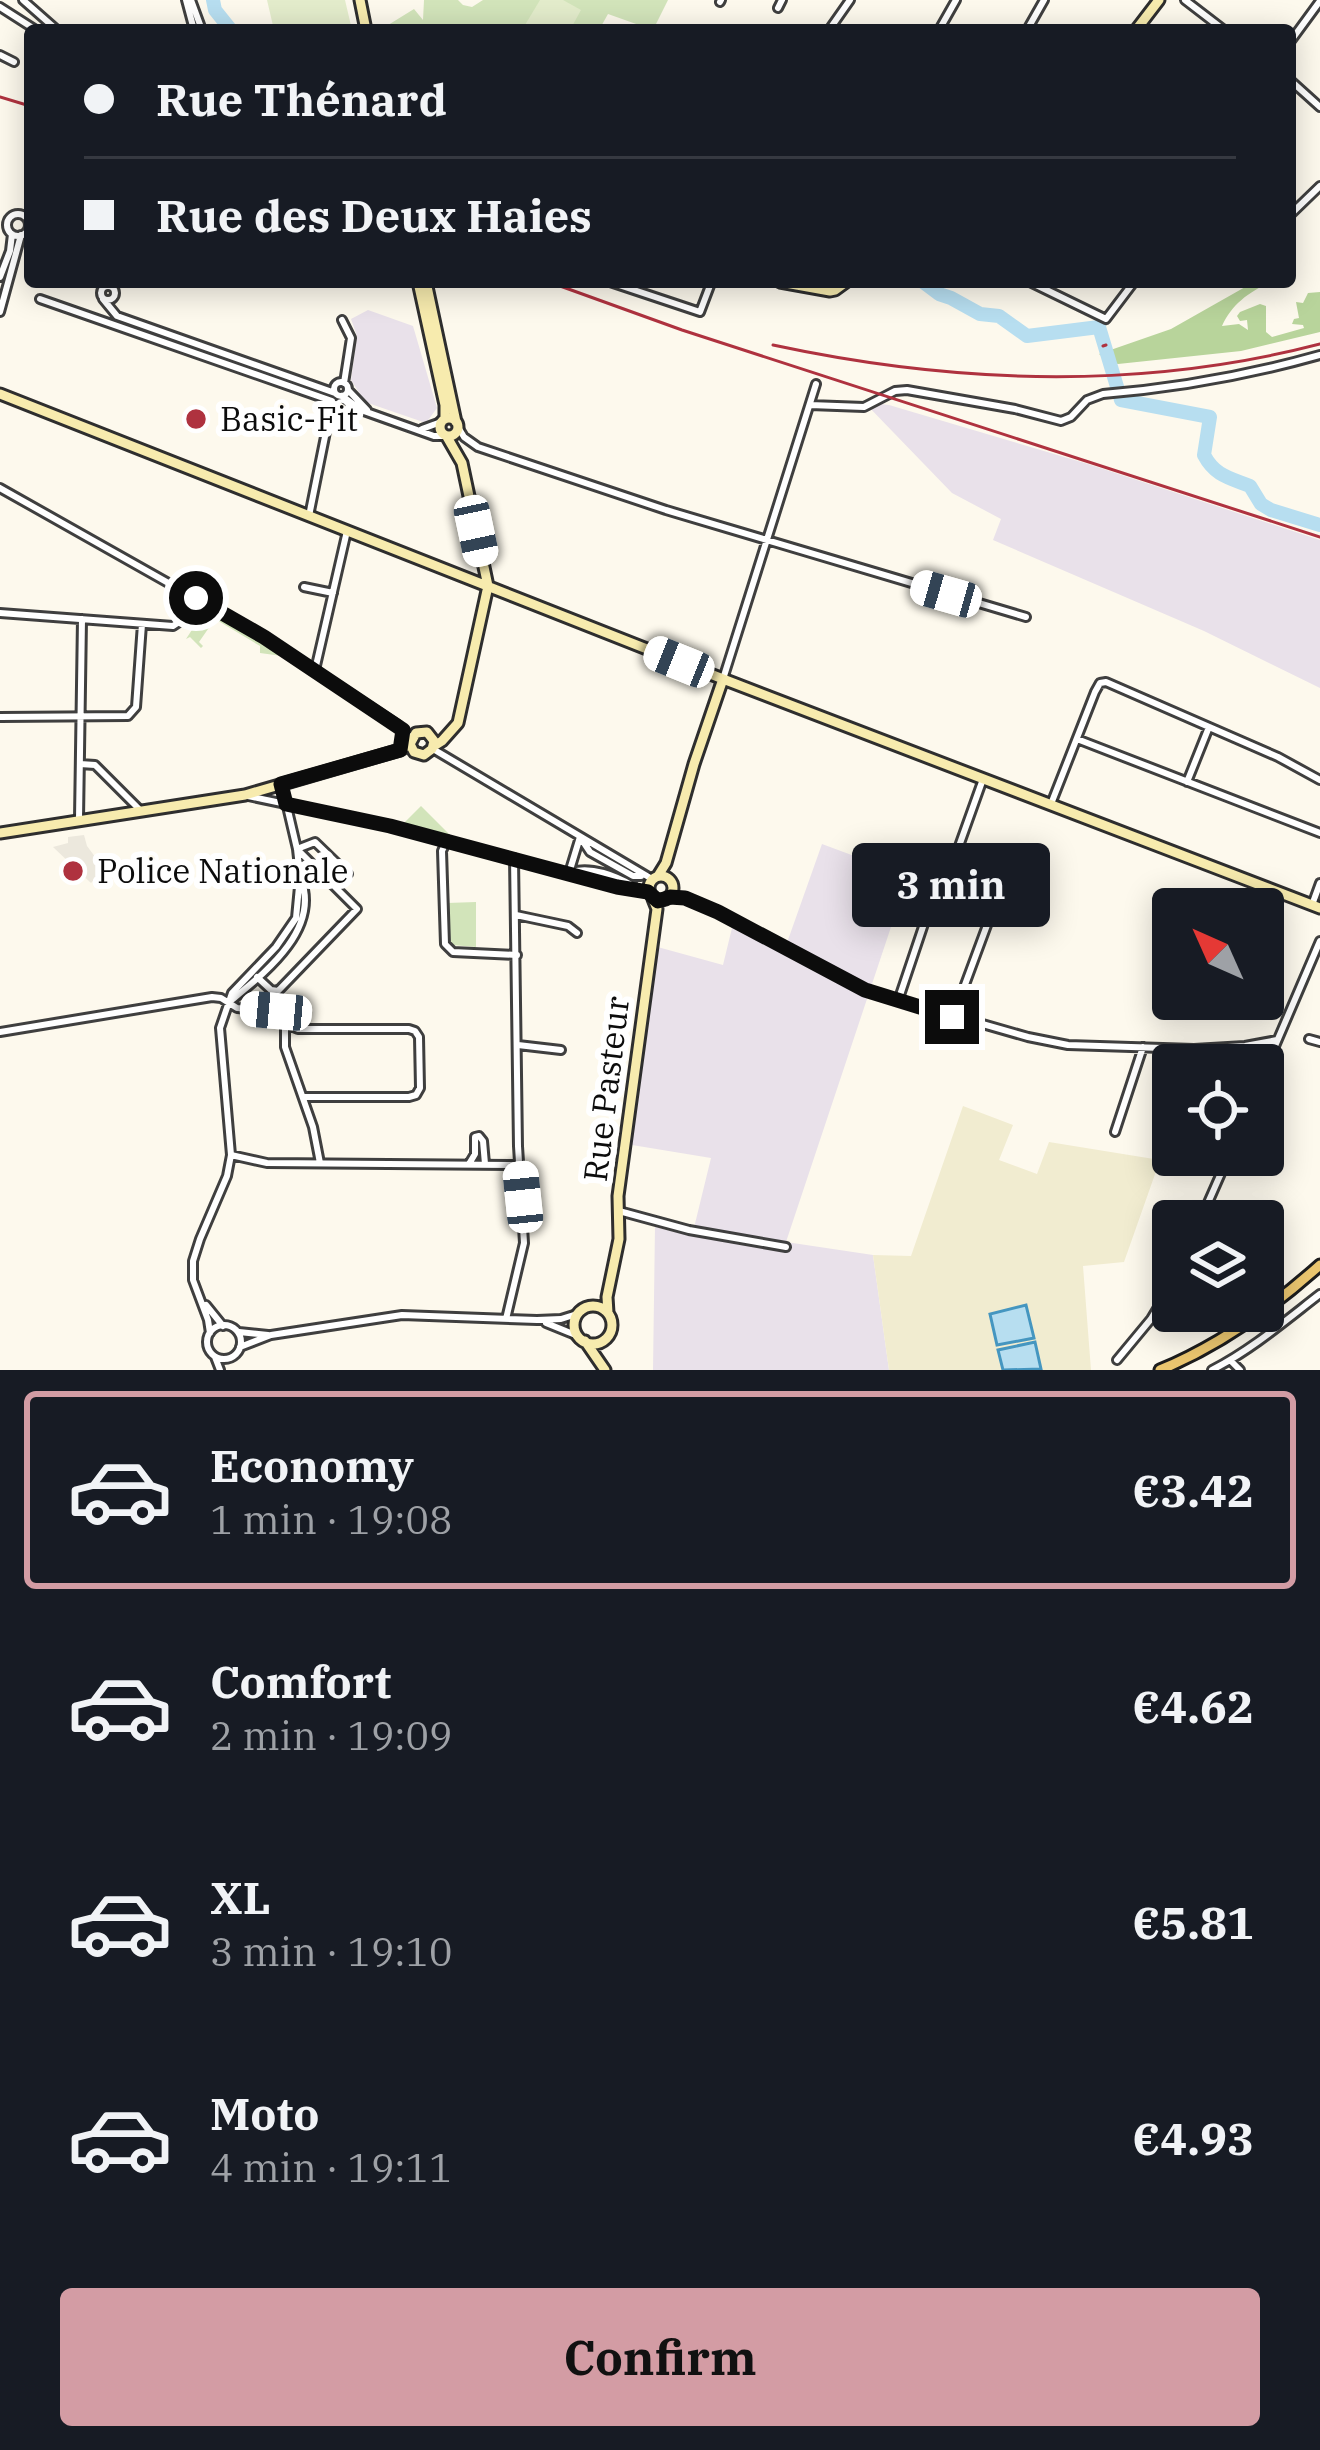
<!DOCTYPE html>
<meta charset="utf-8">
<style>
body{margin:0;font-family:"IBM Plex Serif",serif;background:#20242c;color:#f1f3f6;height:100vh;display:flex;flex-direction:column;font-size:45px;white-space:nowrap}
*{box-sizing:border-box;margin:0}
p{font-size:39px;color:#9ea1a6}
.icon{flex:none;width:66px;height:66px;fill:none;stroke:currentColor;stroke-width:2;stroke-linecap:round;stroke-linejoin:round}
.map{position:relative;height:1370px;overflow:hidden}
.sheet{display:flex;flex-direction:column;background:#171b24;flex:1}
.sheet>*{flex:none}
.top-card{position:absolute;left:24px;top:24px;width:1272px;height:264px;border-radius:12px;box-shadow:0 6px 30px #0003;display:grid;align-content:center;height:264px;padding:0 60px;background:#171b24}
.needle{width:78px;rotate:315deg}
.controls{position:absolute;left:1152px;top:888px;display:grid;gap:24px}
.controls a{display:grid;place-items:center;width:132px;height:132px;border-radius:12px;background:#171b24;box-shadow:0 6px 30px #0003;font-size:60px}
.end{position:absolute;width:54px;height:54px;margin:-27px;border:15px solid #0c0c0c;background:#fff;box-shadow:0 0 0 6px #fff}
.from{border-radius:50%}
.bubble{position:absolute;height:84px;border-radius:12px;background:#171b24;box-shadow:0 6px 30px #0003;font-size:39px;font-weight:700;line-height:84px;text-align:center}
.car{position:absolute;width:36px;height:72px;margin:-36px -18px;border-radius:15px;box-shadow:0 0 9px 3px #0007;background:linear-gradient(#fff 24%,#345 0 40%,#fff 0 76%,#345 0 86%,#fff 0)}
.top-card b{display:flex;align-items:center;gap:42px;height:114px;font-size:45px}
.top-card b+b{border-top:3px solid #363941}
.top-card i{width:30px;height:30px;background:#f1f3f6}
ul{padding:21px 0 0;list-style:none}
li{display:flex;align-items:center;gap:36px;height:198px;margin:0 24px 18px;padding:0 36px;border:6px solid transparent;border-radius:12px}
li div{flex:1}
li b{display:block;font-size:45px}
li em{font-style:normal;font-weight:700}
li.current{border-color:#d39ca4}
li>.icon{width:108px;height:108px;stroke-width:1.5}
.cta{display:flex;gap:24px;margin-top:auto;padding:24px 60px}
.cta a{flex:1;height:138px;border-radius:12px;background:#d39ca4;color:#111;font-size:48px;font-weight:700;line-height:138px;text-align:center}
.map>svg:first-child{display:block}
.industrial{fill:#e9e1ea}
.farmland{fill:#f1ecd0}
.green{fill:#d2e4ba}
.forest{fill:#b8d49b}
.pitch{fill:#e3eccb}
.plaza{fill:#ece8dd}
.water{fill:#b7def0;stroke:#4596c0;stroke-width:3}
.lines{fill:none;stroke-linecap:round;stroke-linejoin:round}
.river{stroke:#b7def0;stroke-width:14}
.street-casing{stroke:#3f3f3f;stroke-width:12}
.secondary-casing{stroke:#2e2e2e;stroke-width:15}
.primary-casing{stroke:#1d1d1d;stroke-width:15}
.street{stroke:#fff;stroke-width:6}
.secondary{stroke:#f7ebae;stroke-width:9}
.primary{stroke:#ebc66f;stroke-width:9}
.rail{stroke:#af323f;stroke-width:3}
.route{stroke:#0c0c0c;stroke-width:15}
.poi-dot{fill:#af323f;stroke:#fff;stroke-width:4.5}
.labels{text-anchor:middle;stroke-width:12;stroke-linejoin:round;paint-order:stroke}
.poi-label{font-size:33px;fill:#0c0c0c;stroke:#fff;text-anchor:start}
.street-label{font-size:33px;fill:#0c0c0c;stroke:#fff}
</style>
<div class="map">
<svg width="1320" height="1370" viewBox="0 0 1320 1370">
<rect width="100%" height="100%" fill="#fdf9ed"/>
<path class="industrial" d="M368 310 413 326 437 408 426 423 365 402 351 380 357 336 351 319Z
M864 402 889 405 1088 464 1320 540V688L1204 631 993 540 1001 519 952 493Z
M822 844 908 876 786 1242 873 1255 889 1370H653L655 1227 692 1236 711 1158 632 1145 654 946 723 965 732 928 783 954Z"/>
<path class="farmland" d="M963 1106 1013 1125 999 1160 1037 1174 1049 1142 1160 1160 1124 1262 1083 1266 1091 1370H889L873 1255 911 1256Z"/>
<path class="green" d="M424 0H458L463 5 472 7 483 0H668L653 30 608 14 599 30H380L414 9 423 20Z
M209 612 282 656 260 653V646L215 619 199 642 203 646 201 648 190 637 186 639 201 616Z
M421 806 452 837 403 824Z
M476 902V947L452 945 448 941 447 903Z"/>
<path class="forest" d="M1254 282H1270C1248 293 1232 304 1222 326L1239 324 1248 330 1247 320 1240 321 1237 316 1240 312 1260 304 1266 306V332L1272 337 1304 328 1303 325 1292 324 1294 319 1299 318 1296 302 1303 303 1308 293 1320 292V332L1241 351 1118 364 1109 362 1099 354 1171 329Z"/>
<path class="pitch" d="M267 0H345L352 30H274Z
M540 0H563L581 10 570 30H533L525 25Z"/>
<path class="plaza" d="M84 835 87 846 104 869 91 883 53 847 68 843V837Z"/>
<path class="water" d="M1026 1305 1034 1338 997 1345 990 1314Z
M1035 1342 1041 1369 1003 1370 998 1350Z"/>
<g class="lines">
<path class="river" d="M213 0 215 10 231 30
M923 282 939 294 951 298 980 314 999 316 1027 336 1099 327 1121 400 1210 417 1204 455C1215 476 1230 478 1250 486L1261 504 1271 510 1320 525"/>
<g class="street-casing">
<path id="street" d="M23 0 57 30
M186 0 194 30
M191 0 202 30
M1185 0 1224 30
M720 2 721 0
M0 7 36 30
M778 8 782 0
M829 30 850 0
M939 30 956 0
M1027 30 1044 0
M1290 42 1320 1
M0 55 14 62
M1290 80 1320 107
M7 225a11 11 0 1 1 22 0a11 11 0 1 1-22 0Z
M1290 215 1320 186
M0 277 10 251 12 234
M610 282 700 312 711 283
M1030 282 1106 319 1134 282
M101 293a7 7 0 1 1 14 0a7 7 0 1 1-14 0Z
M40 299 332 401
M103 299 117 316 335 393
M0 312 21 235
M342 320 351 338 344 383
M334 389a7 7 0 1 1 14 0a7 7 0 1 1-14 0Z
M348 390 367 410
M342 396 361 410 434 436H445
M810 405 864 407 895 391 907 390 1015 409 1061 421 1071 417 1087 400 1103 394C1177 388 1249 375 1320 355
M458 427 464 437 478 447 666 510 1026 617
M422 429 441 422
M0 488 264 637 398 725 411 738
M309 516 332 402
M304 587 333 593
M0 613 173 626 179 622 196 598
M315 670 347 531
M723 679 816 384
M0 717 128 716 136 707 142 624
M1077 739 1320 833
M433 749 652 879
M80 764 95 765 141 811
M1187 782 1209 727
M248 796 390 826 617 887 648 892
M1051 804 1095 692 1100 683 1106 682 1278 757 1320 780
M79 819 82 619
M580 837 590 852 633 876H641
M447 840 442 851 445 944 453 952 517 955
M572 872C591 866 616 876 633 886
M569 873 580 837
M944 888 941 886 934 889 937 897 944 895V888L983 779
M670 897 685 898 718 912 864 990 1028 1037 1068 1045 1194 1049 1245 1046 1277 1040
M1312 905 1320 883
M516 915 568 926 577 933
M257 977 271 990 278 991 357 909 297 849 315 842 348 874 335 887
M233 999C267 971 320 929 301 879
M898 1001 934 894
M953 1017 1003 882
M286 1024 298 1029H409L415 1031 419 1037 420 1088 416 1095 409 1097H304
M0 1032 212 997 221 998 237 1008 276 1011 285 1024V1047L313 1127 320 1163
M1309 1039 1320 1042
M518 1045 561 1050
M1263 1074 1320 941
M1115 1132 1143 1047
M231 1155 267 1163 519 1165
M469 1164 475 1154V1137L479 1136 483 1141 485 1164
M619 1211 689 1230 786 1247
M1200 1221 1229 1155
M206 1305 223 1326
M506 1319 524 1243 518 1146 514 858
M546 1323 578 1336
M207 1342a17 17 0 1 1 34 0a17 17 0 1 1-34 0Z
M239 1332 268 1335
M210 1333 208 1320 193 1280V1261L200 1239 227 1176 231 1155 220 1028 232 993 276 947 296 918 300 876 297 849 282 785
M240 1347 271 1335 402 1315 537 1320 561 1319 577 1314
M215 1357 220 1370
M1117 1360 1151 1319 1173 1282
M1231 1361 1240 1370
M1212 1370C1251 1350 1285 1321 1320 1294"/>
</g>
<g class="secondary-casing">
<path id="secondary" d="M360 0 366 30
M1136 30 1159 0
M418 282 445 405V419
M426 282 456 422
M780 282 830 291 835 290 846 282
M0 394 723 679 1320 908
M440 427a9 9 0 1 1 18 0a9 9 0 1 1-18 0Z
M434 746 442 741 458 723 488 586 462 463 447 437
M0 833 245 795 400 750 410 744 416 733 427 732 434 741 432 749 424 755 414 752 410 744
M649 888a12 12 0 1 1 24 0a12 12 0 1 1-24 0Z
M658 876 666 863 694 764 723 679
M574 1325a19 19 0 1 1 38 0a19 19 0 1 1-38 0Z
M608 1313 607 1297 619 1239 618 1196 657 909 653 899
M585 1341 605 1370"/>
</g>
<g class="primary-casing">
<path id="primary" d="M1160 1370C1220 1345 1272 1308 1320 1265"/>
</g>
<use href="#street" class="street"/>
<use href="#secondary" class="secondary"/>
<use href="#primary" class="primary"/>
<path class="rail" d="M0 97 30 106
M549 282 682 330 1320 537
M773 345C955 384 1139 391 1320 344
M1103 346 1106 345"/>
</g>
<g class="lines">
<path class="route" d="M196 598 264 637 403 730 400 750 281 784 286 804 390 826 617 887 648 892 658 901 670 897 685 898 718 912 865 990 952 1017"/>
</g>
<g class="poi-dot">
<circle cx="196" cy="419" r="12"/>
<circle cx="73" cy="871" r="12"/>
</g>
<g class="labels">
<g class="poi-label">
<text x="220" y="431">Basic-Fit</text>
<text x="97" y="883">Police Nationale</text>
</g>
<g class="street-label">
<text transform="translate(606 1089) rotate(-83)" y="12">Rue Pasteur</text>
</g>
</g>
</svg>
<div class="controls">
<a><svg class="needle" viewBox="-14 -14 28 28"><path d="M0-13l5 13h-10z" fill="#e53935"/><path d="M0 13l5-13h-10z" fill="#9ea1a6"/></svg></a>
<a><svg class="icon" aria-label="locate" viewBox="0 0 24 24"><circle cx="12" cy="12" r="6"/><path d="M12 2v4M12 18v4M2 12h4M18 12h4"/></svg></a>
<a><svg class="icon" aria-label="layers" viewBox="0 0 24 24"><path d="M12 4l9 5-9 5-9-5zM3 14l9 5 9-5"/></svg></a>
</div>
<i class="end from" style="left:196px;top:598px"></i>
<i class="end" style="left:952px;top:1017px"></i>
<div class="bubble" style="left:852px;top:843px;width:198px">3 min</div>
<i class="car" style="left:476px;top:531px;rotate:168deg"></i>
<i class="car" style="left:946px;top:594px;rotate:286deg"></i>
<i class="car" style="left:679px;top:662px;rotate:292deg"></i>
<i class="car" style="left:276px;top:1011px;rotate:275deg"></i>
<i class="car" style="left:523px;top:1197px;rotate:354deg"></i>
<div class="top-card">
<b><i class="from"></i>Rue Thénard</b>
<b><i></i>Rue des Deux Haies</b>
</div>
</div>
<section class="sheet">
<ul>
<li class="current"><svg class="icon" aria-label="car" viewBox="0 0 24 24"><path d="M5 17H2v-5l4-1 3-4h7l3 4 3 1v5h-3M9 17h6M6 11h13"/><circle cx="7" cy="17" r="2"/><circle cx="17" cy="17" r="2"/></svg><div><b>Economy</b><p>1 min · 19:08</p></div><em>€3.42</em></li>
<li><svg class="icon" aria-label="car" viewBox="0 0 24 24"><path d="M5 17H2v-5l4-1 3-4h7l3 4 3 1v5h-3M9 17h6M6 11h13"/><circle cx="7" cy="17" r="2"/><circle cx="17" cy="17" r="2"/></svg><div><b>Comfort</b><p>2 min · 19:09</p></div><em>€4.62</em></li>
<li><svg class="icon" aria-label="car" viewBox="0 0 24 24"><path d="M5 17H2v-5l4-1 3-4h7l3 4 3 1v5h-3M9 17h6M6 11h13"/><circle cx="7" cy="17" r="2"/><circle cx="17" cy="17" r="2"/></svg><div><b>XL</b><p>3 min · 19:10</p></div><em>€5.81</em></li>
<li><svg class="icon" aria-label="car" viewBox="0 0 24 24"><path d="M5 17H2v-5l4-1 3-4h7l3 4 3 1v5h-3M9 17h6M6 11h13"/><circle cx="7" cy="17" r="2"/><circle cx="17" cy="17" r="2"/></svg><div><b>Moto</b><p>4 min · 19:11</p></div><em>€4.93</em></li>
</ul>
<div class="cta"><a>Confirm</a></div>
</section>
